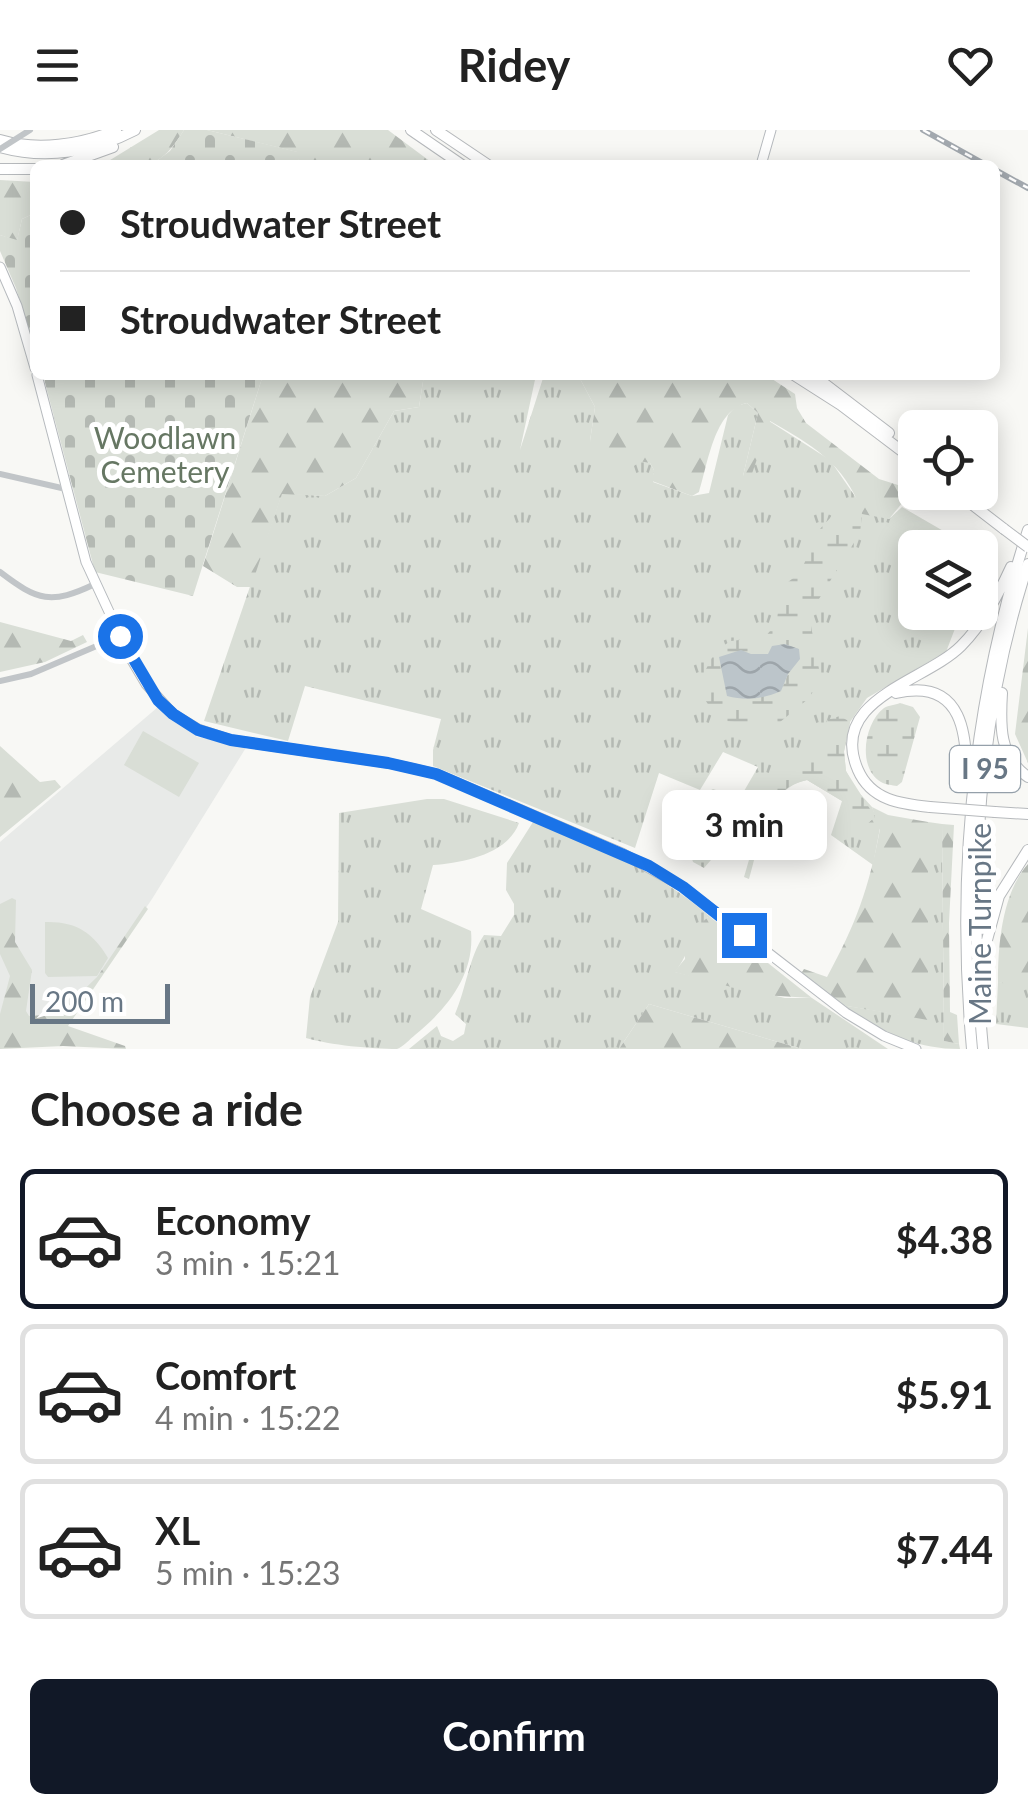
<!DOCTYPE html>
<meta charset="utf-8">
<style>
body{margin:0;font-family:Lato,sans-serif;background:#f2f2f2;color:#222;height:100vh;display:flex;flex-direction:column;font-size:38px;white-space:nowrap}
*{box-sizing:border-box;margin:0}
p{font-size:32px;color:#767676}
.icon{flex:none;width:55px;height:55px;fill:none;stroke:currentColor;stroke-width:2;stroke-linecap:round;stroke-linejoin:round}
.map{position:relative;height:919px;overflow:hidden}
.details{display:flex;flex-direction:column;background:#fff;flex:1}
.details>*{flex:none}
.guide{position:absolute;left:30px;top:30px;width:970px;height:220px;border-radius:15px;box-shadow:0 5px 25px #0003;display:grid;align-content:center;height:220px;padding:0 30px;background:#fff}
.controls{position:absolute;left:898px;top:280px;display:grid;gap:20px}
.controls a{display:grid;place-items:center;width:100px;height:100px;border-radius:15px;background:#fff;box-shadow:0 5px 25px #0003;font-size:50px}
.scale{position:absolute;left:30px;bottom:25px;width:140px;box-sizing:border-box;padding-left:10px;border:5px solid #687785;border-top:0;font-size:28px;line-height:35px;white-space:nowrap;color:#687785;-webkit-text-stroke:8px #fff;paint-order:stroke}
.end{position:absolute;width:45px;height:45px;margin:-22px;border:12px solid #1a73e8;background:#fff;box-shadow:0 0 0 5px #fff}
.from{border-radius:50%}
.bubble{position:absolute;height:70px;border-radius:15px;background:#fff;box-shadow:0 5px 25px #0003;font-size:32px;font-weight:700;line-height:70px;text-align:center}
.guide b{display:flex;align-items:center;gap:35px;height:95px;font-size:38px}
.guide b+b{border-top:2px solid #e0e0e0}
.guide i{width:25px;height:25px;background:#222}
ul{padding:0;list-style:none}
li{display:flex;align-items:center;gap:30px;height:140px;margin:0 20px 15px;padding:0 10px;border:5px solid #e0e0e0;border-radius:15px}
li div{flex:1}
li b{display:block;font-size:38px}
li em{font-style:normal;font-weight:700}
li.on{border-color:#111827}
li>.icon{width:90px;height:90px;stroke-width:1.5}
h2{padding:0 30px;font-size:45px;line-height:120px}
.cta{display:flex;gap:20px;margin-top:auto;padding:20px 30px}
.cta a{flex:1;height:115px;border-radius:15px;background:#111827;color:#fff;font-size:40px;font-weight:700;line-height:115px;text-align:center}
header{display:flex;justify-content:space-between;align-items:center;height:130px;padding:0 30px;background:#fff;font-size:45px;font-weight:700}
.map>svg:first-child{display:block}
.built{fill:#e8eae8}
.grass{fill:url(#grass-tufts)}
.forest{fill:url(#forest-firs)}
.wetland{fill:url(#wetland-marsh);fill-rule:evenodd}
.cemetery{fill:url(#cemetery-stones)}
.pitch{fill:#d9ded6}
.water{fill:url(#water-waves)}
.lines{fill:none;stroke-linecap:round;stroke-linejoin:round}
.major-casing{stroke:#b6babe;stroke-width:11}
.highway-casing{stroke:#b6b9bc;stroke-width:12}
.minor{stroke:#c1c5c8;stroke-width:6}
.major{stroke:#fff;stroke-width:9}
.highway{stroke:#fff;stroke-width:10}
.rail-casing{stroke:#a2a8ae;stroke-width:6}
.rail{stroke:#fff;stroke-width:2.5;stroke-dasharray:8;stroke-linecap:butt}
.highway-bridge-casing{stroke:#b6b9bc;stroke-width:12;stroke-linecap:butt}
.minor-bridge{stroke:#c1c5c8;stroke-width:6}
.highway-bridge{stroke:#fff;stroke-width:10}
.route{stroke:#1a73e8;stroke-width:12}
.labels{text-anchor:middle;stroke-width:10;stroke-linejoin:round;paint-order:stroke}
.shield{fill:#fff;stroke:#95a0aa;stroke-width:2.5}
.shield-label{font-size:28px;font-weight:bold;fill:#687785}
.park-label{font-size:30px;fill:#667763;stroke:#fff}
.street-label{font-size:30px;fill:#687785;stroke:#fff}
</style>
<header><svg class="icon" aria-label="menu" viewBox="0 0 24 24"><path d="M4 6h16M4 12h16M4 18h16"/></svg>Ridey<svg class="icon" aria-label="heart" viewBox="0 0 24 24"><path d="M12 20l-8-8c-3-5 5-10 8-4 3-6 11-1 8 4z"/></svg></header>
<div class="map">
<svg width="1028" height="919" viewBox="0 0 1028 919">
<defs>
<pattern id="grass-tufts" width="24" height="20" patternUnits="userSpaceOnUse" patternTransform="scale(2.5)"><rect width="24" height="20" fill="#d9ded6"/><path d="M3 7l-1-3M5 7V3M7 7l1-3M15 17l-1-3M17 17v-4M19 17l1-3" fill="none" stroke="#b4b9b3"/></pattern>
<pattern id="forest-firs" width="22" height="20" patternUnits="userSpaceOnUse" patternTransform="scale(2.5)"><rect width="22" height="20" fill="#d9ded6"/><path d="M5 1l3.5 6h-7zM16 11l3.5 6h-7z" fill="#b4b9b3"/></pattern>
<pattern id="wetland-marsh" width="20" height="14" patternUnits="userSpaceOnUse" patternTransform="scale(2.5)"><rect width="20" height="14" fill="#d9ded6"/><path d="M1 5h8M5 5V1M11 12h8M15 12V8" fill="none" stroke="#b4b9b3"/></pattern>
<pattern id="cemetery-stones" width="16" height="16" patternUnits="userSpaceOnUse" patternTransform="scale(2.5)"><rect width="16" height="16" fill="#d9ded6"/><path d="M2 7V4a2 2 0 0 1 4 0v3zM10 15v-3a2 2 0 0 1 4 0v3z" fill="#b4b9b3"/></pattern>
<pattern id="water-waves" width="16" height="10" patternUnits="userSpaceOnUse" patternTransform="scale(2.5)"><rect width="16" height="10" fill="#bcc5ca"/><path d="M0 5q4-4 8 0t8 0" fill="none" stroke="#9da5aa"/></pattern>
</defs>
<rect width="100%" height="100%" fill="#f8f8f5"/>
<path class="built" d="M158 577 197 607 247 616 152 769 70 889 0 919V712Z"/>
<path class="grass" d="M424 245H536L520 320 544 245H578L595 277 590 311 650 333 654 340 653 352 692 366 709 363 728 285 736 276 747 273 758 283 743 346V367L769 291 830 330 859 372 889 389 902 377 971 417 915 418V482L961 483 946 522 867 568 850 592 844 622 846 641 854 657 872 677 880 698 873 735 831 705 842 671 807 650C764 659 760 713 749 749L744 747 753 716 747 708 724 715 704 738 693 732 687 712 701 666 713 659 740 668 758 637 723 622 700 660 659 643 635 718 433 636V620L441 589 305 556 288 611 204 591 282 363 325 366 356 348 394 281 419 277Z
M427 669H444L519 693C508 724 463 733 433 735L421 779 471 801C475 845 447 879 415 905 410 909 403 917 397 919 372 919 330 915 306 908L310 867 338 792 339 683Z
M533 692C597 716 658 741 709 786 692 802 690 823 675 842L785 868H812L888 919H802L649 874 619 919H409L437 896 441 906 453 911 464 904 466 894 455 884C466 859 469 827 484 805L501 806 514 785V774L506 760 507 733Z
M928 692 942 694 944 911 959 914 960 919C911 919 882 900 841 875L928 889Z
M998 852 1028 854V898L996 894Z"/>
<path class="forest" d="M159 0H184C158 42 147 35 102 35Z
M207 0H388L435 35H299L297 22Z
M0 50 35 52V83L22 89 17 111 0 105Z
M263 245H424L419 277 394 281 356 348 325 366 282 364 251 457H237L203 436Z
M578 245H766L795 264 797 278 806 293 879 349 898 355 908 366 889 389 862 384C848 336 811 314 770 291L743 370V346L758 283 747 273C714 280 708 334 699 362L692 366 652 351 654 340 650 333 639 331 634 336 594 321 590 311 595 277Z
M0 492 71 511 83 505 87 512 45 532 0 542Z
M1028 498V633L1015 604Z
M0 616 40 652 55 650 61 657 0 707Z
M872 677 888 685 928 692V890L841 875 800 845 804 839 827 847C856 794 869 758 880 699L868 693 875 687Z
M942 694 954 695 949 793 950 882 957 885 959 914 944 911Z
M1028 734V859L998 852C998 815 1002 763 1028 734Z
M12 768 16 770 15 812 32 840 26 881 29 886 59 884 97 847 145 776 148 779 68 896 125 916 126 919 63 916 0 919V884L10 846 0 824V774Z
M709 786 812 868 762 865 674 842 685 829C684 811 696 798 709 786Z
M649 874 802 919H619Z"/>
<path class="wetland" d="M862 384 860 403 809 485 821 550 808 569 774 597 718 590 704 568 705 541 716 520 731 511 765 507 775 495 784 455 800 443 819 400 831 387ZM751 524 800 528 788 544 781 561 723 556 719 527Z
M900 573 913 577 920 587 902 652 897 656C892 655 886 655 881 652 857 638 864 593 884 578 889 575 895 575 900 573Z
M840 586 850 592 844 621 846 641 875 687 868 693 851 689 842 671 807 650C785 655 779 664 769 684L740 695 751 666 764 654 783 646 789 636 821 619 827 590Z"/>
<path class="cemetery" d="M184 0H207L298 22 299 35H151L170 21Z
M35 83V219L16 158 0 121V105L17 110 22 89Z
M43 245H263L193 466 95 442Z"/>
<path class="pitch" d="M143 601 199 633 179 667 124 635Z
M45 792C75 791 93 802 108 828L97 846 48 847 45 843Z"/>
<path class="water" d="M785 514 799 519 800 529 788 544 781 561C763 569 746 571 727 566L719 527 741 520 751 524H768L772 516Z"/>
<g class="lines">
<g class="major-casing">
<path id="major" d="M761 35 771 0
M0 137 17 176 35 238
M37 245 86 432 130 527 146 554 173 584 198 599 231 610 388 633 437 644 622 723 683 757 846 883 884 906 916 919"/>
</g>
<g class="highway-casing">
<path id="highway" d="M411 0 462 35
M436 0 488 35
M0 10C37 21 81 15 116 0
M0 17C46 30 93 22 135 0
M63 35 113 17
M0 39H35
M794 245 841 275 915 331
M813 245 889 303
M956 362 1004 399
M896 563C964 547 968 607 966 655
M1002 563C1000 595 999 627 1028 647
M930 677C900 674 871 670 858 640 827 569 925 552 961 516 983 494 998 465 1011 437
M995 682 1028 684
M981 832 999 766 1028 720
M972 919C956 743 973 569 1028 400
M983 919C968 757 977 590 1028 434"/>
</g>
<path class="minor" d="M0 344 66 359
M0 442C38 471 51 475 95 454
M0 551 31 544 120 506"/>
<use href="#major" class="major"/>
<use href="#highway" class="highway"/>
<g class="rail-casing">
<path id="rail" d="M923 0 986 35
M995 40 1028 58"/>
</g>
<use href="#rail" class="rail"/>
<g class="highway-bridge-casing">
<path id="highway-bridge" d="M1004 399 1028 417
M930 677 995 682"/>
</g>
<path class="minor-bridge" d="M0 19 30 0"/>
<use href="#highway-bridge" class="highway-bridge"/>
</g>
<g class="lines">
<path class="route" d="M120 506 158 570 173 584 198 600 231 610 388 633 436 644 649 736 683 757 744 805"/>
</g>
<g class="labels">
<rect class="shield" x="950" y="616" width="70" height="46" rx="8"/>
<g class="shield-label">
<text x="985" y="649">I 95</text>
</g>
<g class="park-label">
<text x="165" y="319">Woodlawn<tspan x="165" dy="34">Cemetery</tspan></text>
</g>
<g class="street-label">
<text transform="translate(981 794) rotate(-90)" y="10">Maine Turnpike</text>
</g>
</g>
</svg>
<div class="controls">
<a><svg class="icon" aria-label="locate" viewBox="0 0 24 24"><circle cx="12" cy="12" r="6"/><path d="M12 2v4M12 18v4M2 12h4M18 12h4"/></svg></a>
<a><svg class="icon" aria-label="layers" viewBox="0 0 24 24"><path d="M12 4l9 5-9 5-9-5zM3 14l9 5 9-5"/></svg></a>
</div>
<div class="scale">200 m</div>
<i class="end from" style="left:120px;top:506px"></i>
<i class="end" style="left:744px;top:805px"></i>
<div class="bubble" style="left:662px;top:660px;width:165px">3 min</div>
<div class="guide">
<b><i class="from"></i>Stroudwater Street</b>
<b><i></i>Stroudwater Street</b>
</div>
</div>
<section class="details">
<h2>Choose a ride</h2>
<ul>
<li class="on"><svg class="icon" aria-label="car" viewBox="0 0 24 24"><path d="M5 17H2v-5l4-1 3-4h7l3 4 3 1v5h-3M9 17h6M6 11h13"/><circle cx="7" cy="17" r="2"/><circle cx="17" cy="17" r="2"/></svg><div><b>Economy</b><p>3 min · 15:21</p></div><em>$4.38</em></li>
<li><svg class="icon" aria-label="car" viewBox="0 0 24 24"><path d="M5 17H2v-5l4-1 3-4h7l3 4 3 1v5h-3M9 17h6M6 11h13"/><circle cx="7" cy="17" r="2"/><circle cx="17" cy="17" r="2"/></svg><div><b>Comfort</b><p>4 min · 15:22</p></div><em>$5.91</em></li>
<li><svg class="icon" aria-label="car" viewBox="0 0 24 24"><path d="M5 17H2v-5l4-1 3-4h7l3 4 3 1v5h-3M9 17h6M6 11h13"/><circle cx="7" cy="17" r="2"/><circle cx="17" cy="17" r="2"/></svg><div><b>XL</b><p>5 min · 15:23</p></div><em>$7.44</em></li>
</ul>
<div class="cta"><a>Confirm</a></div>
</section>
